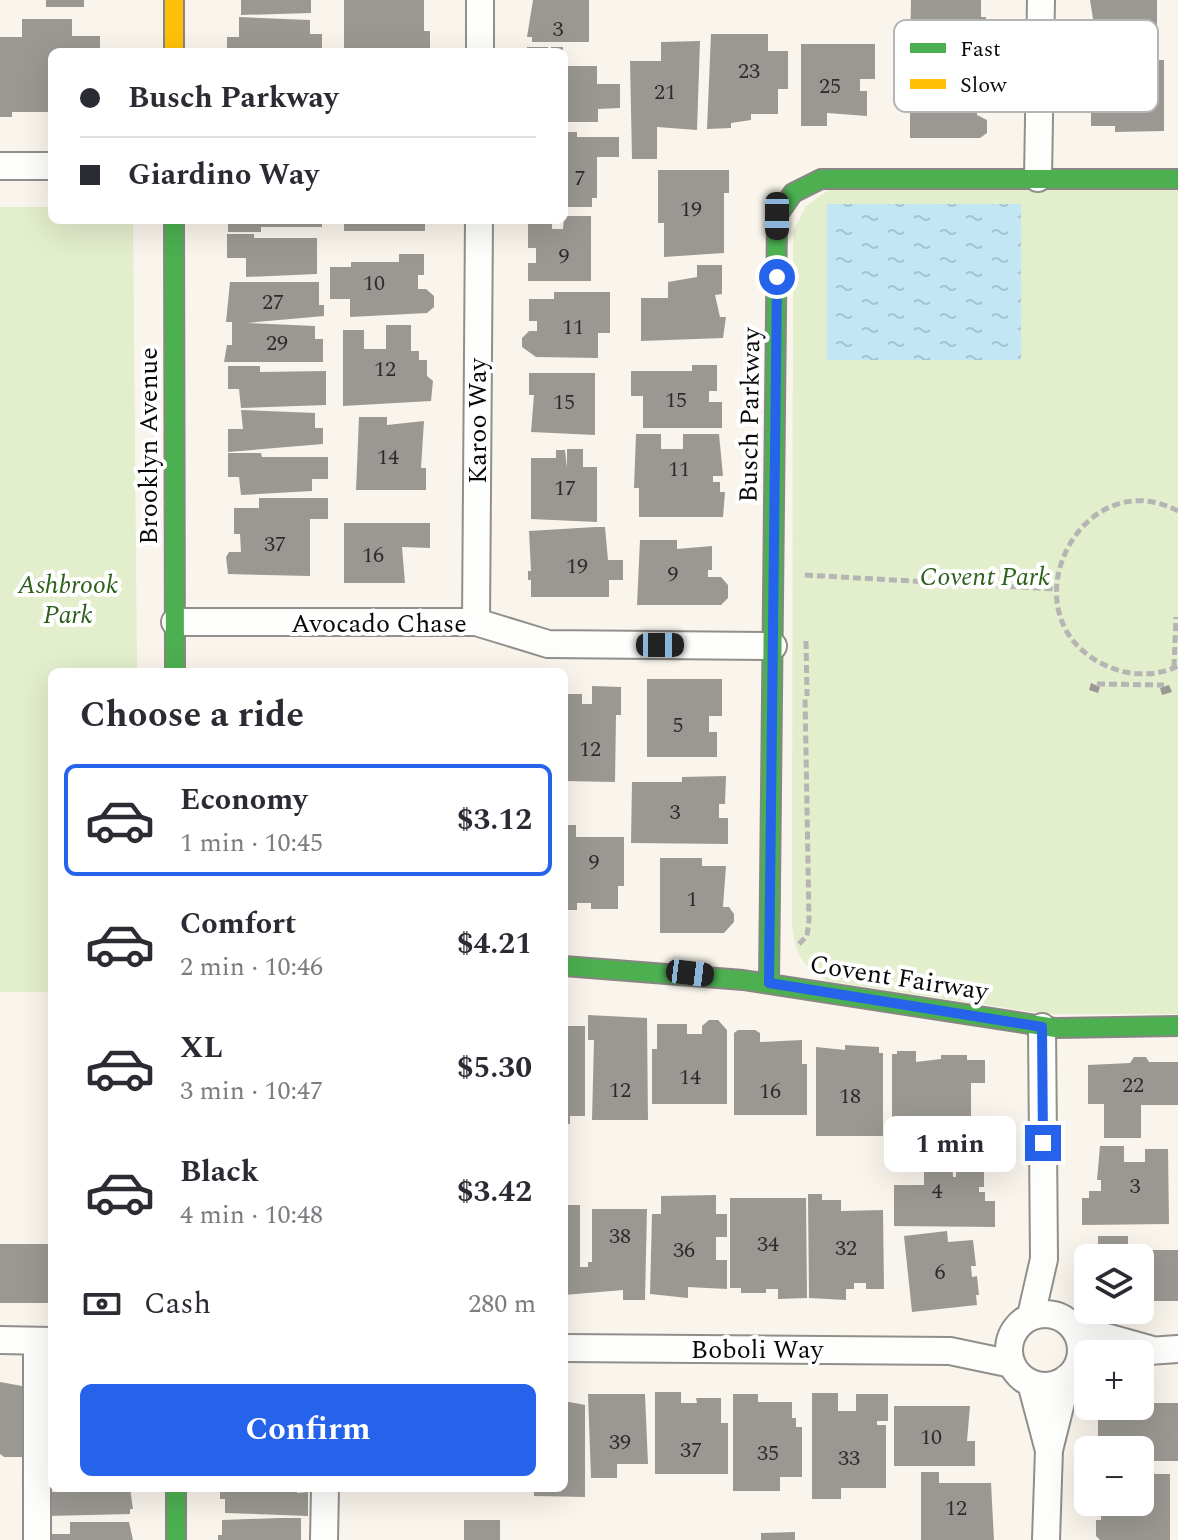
<!DOCTYPE html>
<meta charset="utf-8">
<style>
body{margin:0;font-family:Spectral,serif;background:#f7f7f7;color:#2b2b33;height:100vh;display:flex;flex-direction:column;font-size:30px;white-space:nowrap}
*{box-sizing:border-box;margin:0}
p{font-size:26px;color:#7c7c81}
.icon{flex:none;width:44px;height:44px;fill:none;stroke:currentColor;stroke-width:2;stroke-linecap:round;stroke-linejoin:round}
.map{position:relative;flex:1;overflow:hidden}
.side{position:absolute;left:48px;top:668px;width:520px;height:824px;display:flex;flex-direction:column;background:#fff;border-radius:12px;box-shadow:0 8px 32px #0002}
.side>*{flex:none}
.top-card{position:absolute;left:48px;top:48px;width:520px;height:176px;border-radius:12px;box-shadow:0 8px 32px #0002;display:grid;align-content:center;height:176px;padding:0 32px;background:#fff}
.buttons{position:absolute;left:1074px;top:1244px;display:grid;gap:16px}
.buttons a{display:grid;place-items:center;width:80px;height:80px;border-radius:12px;background:#fff;box-shadow:0 8px 32px #0002;font-size:40px}
.end{position:absolute;width:36px;height:36px;margin:-18px;border:10px solid #2563eb;background:#fff;box-shadow:0 0 0 4px #fff}
.from{border-radius:50%}
.bubble{position:absolute;height:56px;border-radius:12px;background:#fff;box-shadow:0 8px 32px #0002;font-size:26px;font-weight:700;line-height:56px;text-align:center}
.car{position:absolute;width:24px;height:48px;margin:-24px -12px;border-radius:10px;box-shadow:0 0 6px 2px #0007;background:linear-gradient(#222 24%,#8ab4d8 0 40%,#222 0 76%,#8ab4d8 0 86%,#222 0)}
.top-card b{display:flex;align-items:center;gap:28px;height:76px;font-size:30px}
.top-card b+b{border-top:2px solid #e1e1e2}
.top-card i{width:20px;height:20px;background:#2b2b33}
ul{padding:0;list-style:none}
li{display:flex;align-items:center;gap:24px;height:112px;margin:0 16px 12px;padding:0 16px;border:4px solid transparent;border-radius:12px}
li div{flex:1}
li b{display:block;font-size:30px}
li em{font-style:normal;font-weight:700}
li.selected{border-color:#2563eb}
li>.icon{width:72px;height:72px;stroke-width:1.5}
h2{padding:0 32px;font-size:36px;line-height:96px}
.pay{display:flex;align-items:center;gap:20px;height:88px;padding:0 32px;font-size:30px}
.pay p{margin-inline-start:auto}
.primary-button{display:flex;gap:16px;margin-top:auto;padding:16px 32px}
.primary-button a{flex:1;height:92px;border-radius:12px;background:#2563eb;color:#fff;font-size:32px;font-weight:700;line-height:92px;text-align:center}
.map>svg:first-child{display:block}
.grass{fill:#e3eecc}
.water{fill:url(#water-ripples)}
.building{fill:#9b9893}
.lines{fill:none;stroke-linecap:round;stroke-linejoin:round}
.street-casing{stroke:#918f8b;stroke-width:30}
.fast-casing{stroke:#888682;stroke-width:22}
.slow-casing{stroke:#888682;stroke-width:22}
.path{stroke:#b6b5b4;stroke-width:5;stroke-dasharray:8 4;stroke-linecap:butt}
.street{stroke:#fefefc;stroke-width:26}
.fast{stroke:#4caf50;stroke-width:18}
.slow{stroke:#ffc107;stroke-width:18}
.route{stroke:#2563eb;stroke-width:10}
.labels{text-anchor:middle;stroke-width:8;stroke-linejoin:round;paint-order:stroke}
.number-label{font-size:22px;fill:#2e2d2c}
.street-label{font-size:26px;fill:#090909;stroke:#fff}
.park-label{font-size:26px;font-style:italic;fill:#2d601b;stroke:#fff}
.key{fill:#fff;stroke:#b5b5b5;stroke-width:2}
.key-label{font-size:22px;fill:#090909}
</style>
<div class="map">
<svg width="1178" height="1540" viewBox="0 0 1178 1540">
<defs>
<pattern id="water-ripples" width="26" height="14" patternUnits="userSpaceOnUse" patternTransform="scale(2)"><rect width="26" height="14" fill="#c2e6f4"/><path d="M2 4q2-2 4 0t4 0M15 11q2-2 4 0t4 0" fill="none" stroke="#a5c4d0"/></pattern>
</defs>
<rect width="100%" height="100%" fill="#f9f5ec"/>
<path class="grass" d="M1178 188V1014H1046L827 981C802 967 794 952 792 922L793 231 806 206 829 190Z
M0 207H52V220H133L137 672H52V992H0Z"/>
<path class="water" d="M827 204H1021V360H827Z"/>
<path class="building" d="M46 0H84V7H46Z
M241 0H311V13L241 15Z
M344 0H424V31H430V52H344Z
M533 0H589V42H532V37H527Z
M911 0H981V17H986V55H959V44H936V53H910Z
M1090 0H1157V51L1088 49 1086 25H1094Z
M239 17 310 20V34H322V52H227V37H239Z
M22 19H72V36H100V52H52V112H12V117H0V37H22Z
M711 34H768V51H788V89H778V114H751V120L731 123V128L707 129Z
M700 41 697 130 657 127V159H632L630 61H661V42Z
M801 44H875V79H860V91H867V116L827 113V126H801Z
M527 47H548V52H527Z
M551 47H563V52H551Z
M1085 60H1164V131L1115 132V126H1091V102H1096V97H1089V87H1083Z
M564 66H597V84H620V108L598 109V122H564Z
M959 73H985V99H977V115L987 120V133L980 138H910V81H959Z
M564 132H577V137H619V157H597V198H592V207H564Z
M658 170H729V193H724V253L664 257V223H658Z
M564 216H591V281H528V263H536V248H528V223H552V229H563Z
M228 220H322V227H261V232H228Z
M344 220H428V224H425V231H344Z
M227 234H254V238H317V274L246 277V258H227Z
M399 254H424V275H418V289H426L434 296V307L427 313 350 317V299H330V267H351V262H399Z
M697 265H722V294L715 295 720 317H726L723 338 641 341V298H668V282L697 277Z
M230 282H319V305H324V316L247 323 315 326V339H323V362H224L227 345H232V322H226Z
M554 292H610V333H598V358L536 357 522 347V338L529 331H537V321H529V299H554Z
M386 325H411V351H419V360H427V376L433 381 431 401 343 406V330H364V349H386Z
M692 365H717V391H709V402H722V428H643V396H631V371H692Z
M228 366H260V372L326 371V405L241 408 239 389H228Z
M529 373H595V435L531 432 534 395H529Z
M241 410 315 413V428H323V444L228 452V429H243Z
M359 417H387V425L424 421 421 468H426V490H356Z
M636 434H661V449H683V434H719L723 476H713V482H720V492H725L723 517H639V488H634Z
M567 449H583V467H597V522L531 519V458H556V450H565L567 468Z
M228 453H261L262 457H328V479H312V491L241 495 239 477H228Z
M259 498H328V519H310V576L228 574 226 557 229 552H241L240 534H234V508H259Z
M344 523H430V548L402 547 405 583H344Z
M595 527H605L608 560H623V580H609V597H531V580H528V571H531L529 531Z
M640 540H677V549L712 546V570H708V577H721L728 585V598L721 605H637Z
M647 679H722V716H709V732H717V757H647Z
M1091 683 1100 687 1098 693 1089 690Z
M1169 685 1172 692 1162 695 1160 688Z
M592 686 621 687V715H616L615 782 564 781V694H582V704H592Z
M726 776 725 804H719V818H728V844L631 843 632 782H682V777Z
M564 825H576V837H624V886H618V909H591V903H577V910H564Z
M660 858H702V866H726L723 907H729L734 914V922L724 933H660Z
M588 1015 647 1018 648 1120H592L594 1040H588Z
M709 1020H718L727 1030V1104H652V1049H657V1024H687V1034H702V1026Z
M564 1026H585V1116H570V1124H564Z
M738 1030H755L760 1033V1042L802 1040V1064H807V1115H734V1033Z
M845 1045 879 1047V1053H883V1136H816V1047L845 1050Z
M897 1051H916V1062L941 1059V1055H967V1060H985V1083H971V1120H950L951 1141H920V1134H892V1054H897Z
M1134 1057H1146L1149 1062H1178V1105H1141V1138H1104V1104H1088V1065L1130 1063Z
M1100 1146H1124V1162H1145V1149H1168L1169 1224 1082 1225V1198H1089V1191H1101V1180H1097Z
M924 1156H952L953 1177H956V1164H968V1169H984V1187H979V1192H985V1201H995V1227L894 1226V1185H924Z
M808 1194H822V1200H841V1211L883 1210 884 1289H866V1283H854V1289H846V1300L809 1298Z
M716 1195V1214H727V1237H716V1260H727V1289L688 1287V1298L650 1294 652 1214H661V1196Z
M730 1198H806L807 1298 778 1299V1289H766V1293H741V1288H730Z
M564 1205H580V1267H588V1262H592V1209H647L645 1300H623V1290L564 1295Z
M947 1231 948 1242 973 1240 976 1266H971L972 1277 977 1276 979 1295H976L977 1305 912 1312 904 1236Z
M1098 1236H1128V1250H1178V1301H1140V1258H1098Z
M0 1244H52V1303H0Z
M0 1382 22 1386 24 1457H4L0 1454Z
M655 1392H681V1403H697L696 1398H721V1423H728V1474H655Z
M812 1393H838V1411H856V1394H888V1421H877V1425H886V1488H841V1499H812Z
M588 1394H645L648 1464H617V1478H591Z
M733 1394H758V1402H792V1418H796V1427H802V1477H780V1491H733Z
M564 1401 585 1405V1497L534 1496V1488H564Z
M1140 1403H1178V1461H1140V1450H1094V1441H1098V1406H1140Z
M894 1406H970L967 1441H975V1466H894Z
M921 1472H939V1483H991L994 1540H921Z
M1140 1474H1170V1540H1100L1096 1536V1520H1101V1506H1088V1502H1140Z
M76 1488H130L133 1509H130V1514L48 1516V1492H67Z
M297 1488V1493L308 1492V1516L225 1513V1499H220V1489L226 1488Z
M280 1518H301V1540H218V1535H222V1520Z
M464 1520H500V1540H464Z
M70 1522H129L133 1540H51V1534H70Z
M795 1532V1540H761V1533Z"/>
<g class="lines">
<g class="street-casing">
<path id="street" d="M480 52V0
M0 166H52
M1038 178 1041 0
M175 622H476L548 644 773 646
M476 622 479 220
M1009 1350a36 36 0 1 1 72 0a36 36 0 1 1-72 0Z
M1031 1316 1044 1259 1042 1027
M1074 1328 1149 1349
M0 1340 52 1341
M564 1348 950 1351 1012 1364
M1134 1352 1178 1349
M1031 1383 1048 1447
M37 1540V1341
M324 1540 325 1488
M1046 1540 1049 1450 1067 1378"/>
</g>
<g class="fast-casing">
<path id="fast" d="M174 220 175 672
M564 966 743 980 1056 1028 1178 1026
M769 983 777 216 793 193 821 179H1178
M176 1488V1540"/>
</g>
<g class="slow-casing">
<path id="slow" d="M174 0V52"/>
</g>
<path class="path" d="M1178 511C1080 459 1001 619 1107 666 1129 676 1156 677 1178 666
M805 575 1055 589
M806 641 807 696
M1174 667 1176 617
M1097 684 1164 685
M799 944 807 936 809 920 805 696"/>
<use href="#street" class="street"/>
<use href="#fast" class="fast"/>
<use href="#slow" class="slow"/>
</g>
<g class="lines">
<path class="route" d="M777 277 769 983 1042 1027 1043 1143"/>
</g>
<g class="labels">
<g class="number-label">
<text x="558" y="36">3</text>
<text x="749" y="78">23</text>
<text x="830" y="93">25</text>
<text x="665" y="99">21</text>
<text x="580" y="185">7</text>
<text x="691" y="216">19</text>
<text x="564" y="263">9</text>
<text x="374" y="290">10</text>
<text x="273" y="309">27</text>
<text x="573" y="334">11</text>
<text x="277" y="350">29</text>
<text x="385" y="376">12</text>
<text x="676" y="407">15</text>
<text x="564" y="409">15</text>
<text x="388" y="464">14</text>
<text x="679" y="476">11</text>
<text x="565" y="495">17</text>
<text x="275" y="551">37</text>
<text x="373" y="562">16</text>
<text x="577" y="573">19</text>
<text x="673" y="581">9</text>
<text x="678" y="732">5</text>
<text x="590" y="756">12</text>
<text x="675" y="819">3</text>
<text x="594" y="869">9</text>
<text x="692" y="906">1</text>
<text x="690" y="1084">14</text>
<text x="1133" y="1092">22</text>
<text x="620" y="1097">12</text>
<text x="770" y="1098">16</text>
<text x="850" y="1103">18</text>
<text x="1135" y="1193">3</text>
<text x="937" y="1198">4</text>
<text x="620" y="1243">38</text>
<text x="768" y="1251">34</text>
<text x="846" y="1255">32</text>
<text x="684" y="1257">36</text>
<text x="940" y="1279">6</text>
<text x="931" y="1444">10</text>
<text x="620" y="1449">39</text>
<text x="691" y="1457">37</text>
<text x="768" y="1460">35</text>
<text x="849" y="1465">33</text>
<text x="956" y="1515">12</text>
</g>
<g class="street-label">
<text transform="translate(749 415) rotate(-89)" y="9">Busch Parkway</text>
<text transform="translate(477 421) rotate(-90)" y="9">Karoo Way</text>
<text transform="translate(148 446) rotate(-90)" y="9">Brooklyn Avenue</text>
<text x="379" y="632">Avocado Chase</text>
<text transform="translate(899 977) rotate(9)" y="9">Covent Fairway</text>
<text x="757" y="1358">Boboli Way</text>
</g>
<g class="park-label">
<text x="985" y="585">Covent Park</text>
<text x="68" y="593">Ashbrook<tspan x="68" dy="30">Park</tspan></text>
</g>
</g>
<rect x="894" y="20" width="264" height="92" rx="12" class="key"/>
<rect x="910" y="43" width="36" height="10" fill="#4caf50"/>
<rect x="910" y="79" width="36" height="10" fill="#ffc107"/>
<g class="key-label">
<text x="960" y="56">Fast</text>
<text x="960" y="92">Slow</text>
</g>
</svg>
<div class="buttons">
<a><svg class="icon" aria-label="layers" viewBox="0 0 24 24"><path d="M12 4l9 5-9 5-9-5zM3 14l9 5 9-5"/></svg></a>
<a>+</a>
<a>−</a>
</div>
<i class="end from" style="left:777px;top:277px"></i>
<i class="end" style="left:1043px;top:1143px"></i>
<div class="bubble" style="left:884px;top:1116px;width:132px">1 min</div>
<i class="car" style="left:777px;top:216px;rotate:180deg"></i>
<i class="car" style="left:660px;top:645px;rotate:90deg"></i>
<i class="car" style="left:690px;top:973px;rotate:97deg"></i>
<div class="top-card">
<b><i class="from"></i>Busch Parkway</b>
<b><i></i>Giardino Way</b>
</div>
<section class="side">
<h2>Choose a ride</h2>
<ul>
<li class="selected"><svg class="icon" aria-label="car" viewBox="0 0 24 24"><path d="M5 17H2v-5l4-1 3-4h7l3 4 3 1v5h-3M9 17h6M6 11h13"/><circle cx="7" cy="17" r="2"/><circle cx="17" cy="17" r="2"/></svg><div><b>Economy</b><p>1 min · 10:45</p></div><em>$3.12</em></li>
<li><svg class="icon" aria-label="car" viewBox="0 0 24 24"><path d="M5 17H2v-5l4-1 3-4h7l3 4 3 1v5h-3M9 17h6M6 11h13"/><circle cx="7" cy="17" r="2"/><circle cx="17" cy="17" r="2"/></svg><div><b>Comfort</b><p>2 min · 10:46</p></div><em>$4.21</em></li>
<li><svg class="icon" aria-label="car" viewBox="0 0 24 24"><path d="M5 17H2v-5l4-1 3-4h7l3 4 3 1v5h-3M9 17h6M6 11h13"/><circle cx="7" cy="17" r="2"/><circle cx="17" cy="17" r="2"/></svg><div><b>XL</b><p>3 min · 10:47</p></div><em>$5.30</em></li>
<li><svg class="icon" aria-label="car" viewBox="0 0 24 24"><path d="M5 17H2v-5l4-1 3-4h7l3 4 3 1v5h-3M9 17h6M6 11h13"/><circle cx="7" cy="17" r="2"/><circle cx="17" cy="17" r="2"/></svg><div><b>Black</b><p>4 min · 10:48</p></div><em>$3.42</em></li>
</ul>
<div class="pay"><svg class="icon" aria-label="cash" viewBox="0 0 24 24"><path d="M3 7h18v10H3z"/><circle cx="12" cy="12" r="2"/></svg>Cash<p>280 m</p></div>
<div class="primary-button"><a>Confirm</a></div>
</section>
</div>
